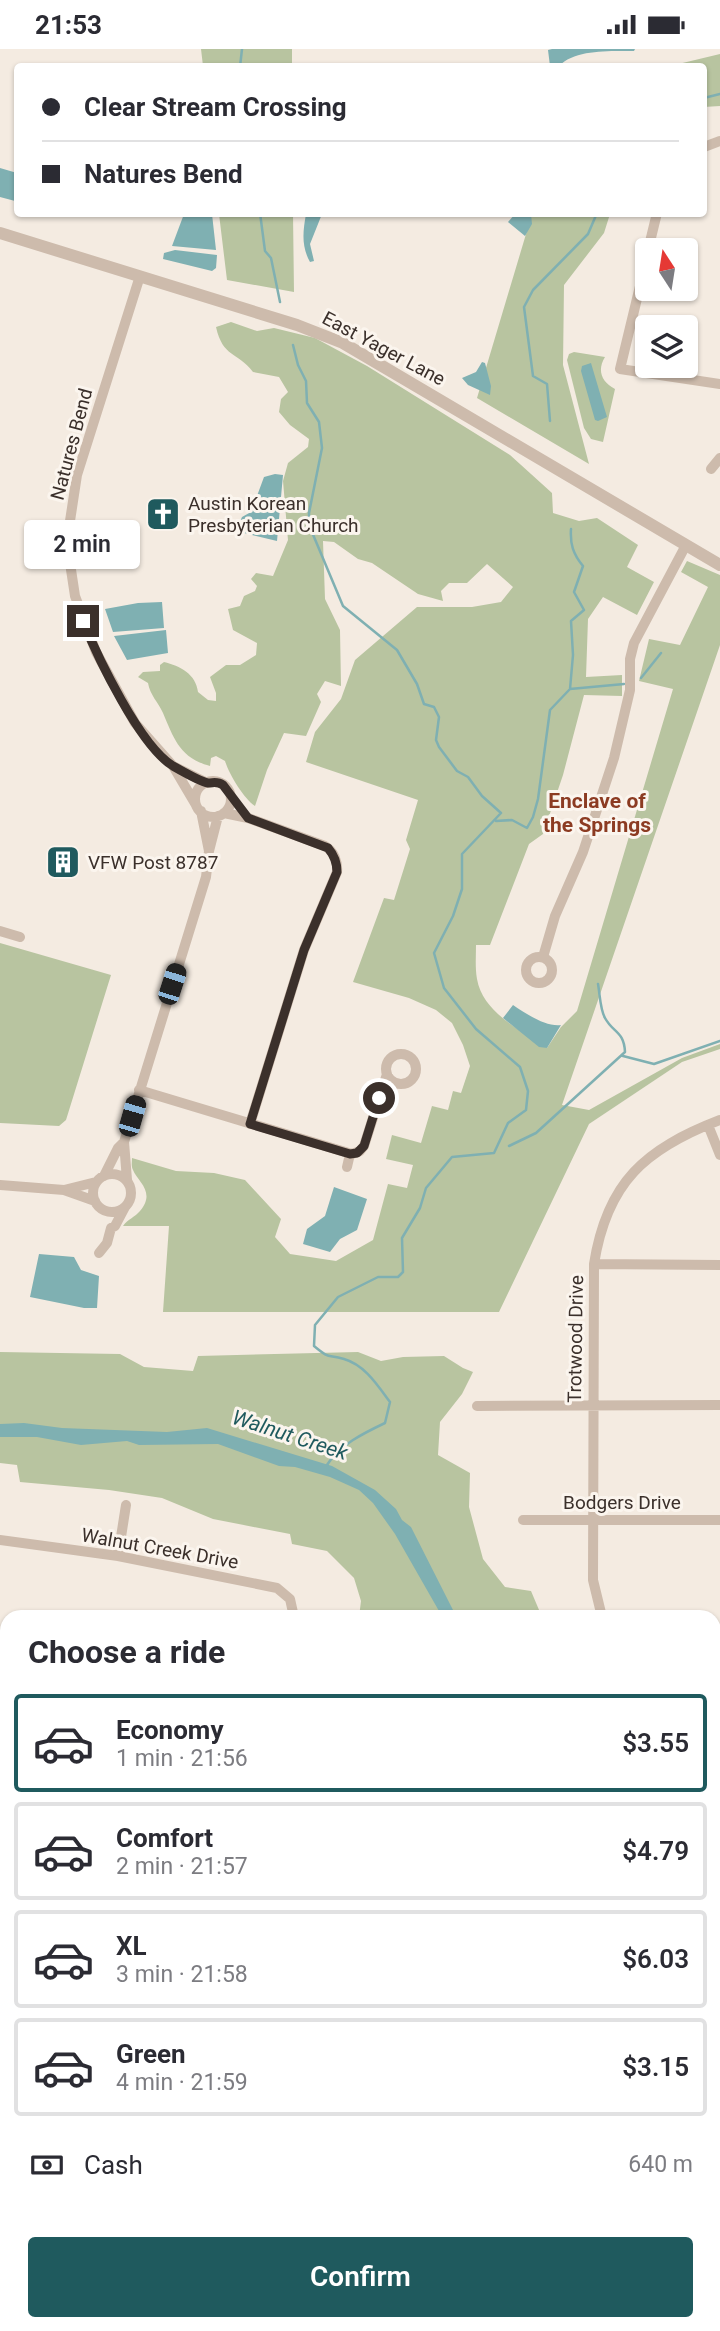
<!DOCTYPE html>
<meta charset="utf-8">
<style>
body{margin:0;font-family:Roboto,sans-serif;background:#f2f2f3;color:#2b2b33;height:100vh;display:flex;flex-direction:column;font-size:26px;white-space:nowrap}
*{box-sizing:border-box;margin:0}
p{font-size:23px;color:#7c7c81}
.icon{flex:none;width:38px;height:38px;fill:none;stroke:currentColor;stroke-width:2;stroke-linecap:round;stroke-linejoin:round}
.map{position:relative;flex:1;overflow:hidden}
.panel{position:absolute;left:0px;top:1561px;width:721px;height:721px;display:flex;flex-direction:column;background:#fff;border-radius:21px 21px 0 0;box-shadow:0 2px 5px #0004}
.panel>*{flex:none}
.banner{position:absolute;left:14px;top:14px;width:693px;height:154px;border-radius:7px;box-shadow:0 2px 5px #0004;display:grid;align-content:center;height:154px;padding:0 28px;background:#fff}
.needle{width:46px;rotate:348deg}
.fabs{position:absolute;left:635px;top:189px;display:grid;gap:14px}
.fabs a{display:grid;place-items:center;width:63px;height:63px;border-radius:7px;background:#fff;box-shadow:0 2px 5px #0004;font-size:35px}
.end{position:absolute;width:32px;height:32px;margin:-16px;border:9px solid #3b302b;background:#fff;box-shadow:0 0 0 4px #fff}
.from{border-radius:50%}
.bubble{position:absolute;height:49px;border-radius:7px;background:#fff;box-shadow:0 2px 5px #0004;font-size:23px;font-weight:600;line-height:49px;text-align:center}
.car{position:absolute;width:21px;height:42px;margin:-21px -10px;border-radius:9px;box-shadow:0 0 5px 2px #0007;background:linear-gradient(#222 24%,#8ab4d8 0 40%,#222 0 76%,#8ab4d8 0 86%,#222 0)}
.banner b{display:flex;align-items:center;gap:24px;height:66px;font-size:26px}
.banner b+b{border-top:2px solid #e1e1e2}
.banner i{width:18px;height:18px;background:#2b2b33}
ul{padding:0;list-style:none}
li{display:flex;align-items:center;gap:21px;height:98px;margin:0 14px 10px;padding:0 14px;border:4px solid #e1e1e2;border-radius:7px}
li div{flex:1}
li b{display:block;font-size:26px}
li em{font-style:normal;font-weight:600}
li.active{border-color:#1f5a5e}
li>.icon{width:63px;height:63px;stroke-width:1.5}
h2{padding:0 28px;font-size:32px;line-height:84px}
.pay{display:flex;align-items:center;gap:18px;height:77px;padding:0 28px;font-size:26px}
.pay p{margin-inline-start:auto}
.cta{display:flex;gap:14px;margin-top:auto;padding:14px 28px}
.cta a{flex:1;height:80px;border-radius:7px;background:#1f5a5e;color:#fff;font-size:28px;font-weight:600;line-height:80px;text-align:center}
.status{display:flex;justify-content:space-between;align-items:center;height:49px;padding:0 35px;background:#fff;direction:ltr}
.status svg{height:19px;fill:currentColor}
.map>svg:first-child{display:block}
.green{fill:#b8c4a0}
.water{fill:#7fb0b2}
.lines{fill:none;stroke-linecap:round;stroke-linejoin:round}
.stream{stroke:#7fb0b2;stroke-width:2.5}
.minor{stroke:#cdbbac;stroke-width:10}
.tertiary{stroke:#cdbbac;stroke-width:12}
.route{stroke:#3b302b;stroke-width:9}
.labels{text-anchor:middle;stroke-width:6;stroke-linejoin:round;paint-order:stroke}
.street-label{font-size:19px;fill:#3b302b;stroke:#fbf5ee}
.poi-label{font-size:19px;fill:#3b302b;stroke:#fbf5ee;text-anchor:start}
.neighbourhood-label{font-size:21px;font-weight:bold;fill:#8c3b22;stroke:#fbf5ee}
.water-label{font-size:21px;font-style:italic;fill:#1f5a5e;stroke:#fbf5ee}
</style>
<div class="status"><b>21:53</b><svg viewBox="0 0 49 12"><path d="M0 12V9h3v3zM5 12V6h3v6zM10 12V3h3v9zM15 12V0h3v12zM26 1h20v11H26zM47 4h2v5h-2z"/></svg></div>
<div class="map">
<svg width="720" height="2282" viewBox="0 0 720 2282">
<rect width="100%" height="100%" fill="#f4ebe1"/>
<path class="green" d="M201 0H292V17H203Z
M720 5V57L704 58V18L670 17Z
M219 165H293L294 243 227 231Z
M532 165H610L604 184 564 236 563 316 589 415 477 349Z
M231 273 257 282 274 279 315 289 367 317 510 406 552 444 553 464 579 472 597 469 638 496 627 518 654 533 637 566 603 548 588 570 586 628 622 626V647L584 646 563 726 543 785 529 795 490 896H476C476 907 475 919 477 930 483 964 521 981 547 999L561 978 577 962 673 640 639 632 649 590 680 596 708 538 681 523 687 512 720 526V596L562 1056 589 1061 682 1009 720 995V1000L682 1013 589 1075 499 1263H163L169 1177H123C128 1170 135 1168 140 1162 156 1143 138 1133 133 1121 131 1117 132 1113 132 1109L176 1122 214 1124 245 1131 281 1170 275 1188 290 1205 336 1212 373 1191 388 1135 407 1139 413 1116 386 1110 392 1086 421 1094 432 1057 448 1061 453 1042 461 1044 470 1017 463 996 452 974 436 961 409 949 353 933 384 849 394 851 410 800 406 791 418 751 306 713 315 683 341 650 355 611 417 558H472L501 553 513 538 487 515 467 534H449L441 542 443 552 418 545 372 514 358 510 334 493 323 492 325 550 340 581 341 637 325 632 317 645 321 653 306 687 284 684 267 721 255 757C244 750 229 725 225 712L216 707 211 709 210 717C180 709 174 690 163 664 158 653 150 646 148 634L138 628 143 623 160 622V616L164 613C180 617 196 625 198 643L208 651 216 652V644L210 628 226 616H240L256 606 257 594 233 581 228 560 240 557 244 547 255 542 257 537 251 530 256 524 273 527 288 491 283 432 288 414 308 398 309 390 290 376 279 363 281 350 288 343 279 328 253 323C237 302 223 309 216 278Z
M574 303 605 308C597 321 601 333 615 340L603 393 591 390 584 379 567 311 569 305Z
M0 894 111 926 66 1071 59 1077 0 1074Z
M0 1303 120 1305 144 1318 193 1322 198 1307 358 1303 381 1312 403 1308 444 1307 463 1319 473 1323 462 1345 440 1373 438 1406 470 1424 469 1458 483 1510 505 1538 531 1542 542 1568H359L361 1552 354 1529 327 1502 292 1495 290 1485 213 1470 162 1449 109 1441 20 1433 17 1416 0 1414Z
M714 1760 720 1762V1988L714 1969Z"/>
<path class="water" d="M552 0H635L634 2C611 2 575 0 559 17H550L548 1Z
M0 119 17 124V142L15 152 0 148Z
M184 165H212L216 201 172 197Z
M306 165H322L310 195 314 212 310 213C301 197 303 182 306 165Z
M515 165H531L532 175 525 187 508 173Z
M175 201 217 206 216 219 212 222 163 210 164 204Z
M482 313 485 314 491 337 490 346 468 336 462 329 476 323Z
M591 314 607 368 598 372 595 371 581 322 582 317Z
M275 425 283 426 277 492 236 482 242 468 251 463 264 428Z
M162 553 164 579 113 583 105 560 138 554Z
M166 581 168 604 127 611 114 587Z
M513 956C526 965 546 978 561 976L547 999 539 998 503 969Z
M334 1138 367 1150 357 1181 340 1190 330 1203 303 1195 307 1180 325 1167Z
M39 1205 74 1208 81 1221 99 1227 97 1259H84L30 1248Z
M24 1374 62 1379 167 1383 207 1379 332 1417 375 1441 396 1460 402 1471 411 1478 453 1561 459 1568H445L439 1562 395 1485 373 1454 359 1441 330 1428 295 1418 279 1417 218 1395 139 1396 127 1392 81 1396 37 1388H0V1375Z
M714 1893C720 1916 720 1956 720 1983L714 1961Z"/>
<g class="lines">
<path class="stream" d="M240 18 242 0
M704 49 720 45
M260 164 265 202 271 209 280 253
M293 296 298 316 306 332 307 354 319 373 322 399 309 464V476L343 557 397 601 417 635 424 655 434 658 439 668 436 691 439 698 457 722 468 728 482 747 501 764 462 805V840L453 867 434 904 444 939 476 980 520 1018 528 1042 526 1061 508 1074 494 1104 452 1108 426 1139 420 1159 402 1189 403 1223 398 1228H378L338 1248 315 1276 314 1297C331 1311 326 1305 344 1310 365 1316 378 1337 390 1353L385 1374C364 1384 339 1396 327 1416
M550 372 547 335 533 327 524 258 533 241 588 185 597 164
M641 629 661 604
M570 640 624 635
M496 772 512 771 527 779 533 768 538 750 550 661 570 640 573 606 571 572 584 561 574 543 583 517C573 505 570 495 571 480
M623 1007 654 1015 720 992
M509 1097 536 1084 625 1003C624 982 613 984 605 969 600 960 600 946 598 935"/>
<path class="minor" d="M704 98 720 92
M648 201 657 164
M648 204 620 320 720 335
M140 227 77 426 68 485 70 514 75 547 96 603 135 674 173 717 196 756
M711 420 720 409
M173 717 207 734
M195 750a18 18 0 1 1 36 0a18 18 0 1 1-36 0Z
M201 762 209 802
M224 764 248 769 325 797C334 802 338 813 337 823L304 901 250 1075
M0 882 20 888
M526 921a13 13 0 1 1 26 0a13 13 0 1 1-26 0Z
M543 908 555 867 583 803 614 709 630 641V610L634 594 686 496
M386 1020a15 15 0 1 1 30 0a15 15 0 1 1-30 0Z
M139 1041 352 1105 360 1102 364 1097 387 1025
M708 1076 720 1106
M347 1118 350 1105
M93 1144a19 19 0 1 1 38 0a19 19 0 1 1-38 0Z
M104 1127 118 1099 124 1093
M127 1131 124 1093 206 828 209 802 218 767
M0 1136 64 1141 95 1152
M64 1141 96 1133
M99 1204 107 1194 111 1179 115 1177 125 1158
M594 1215 720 1216
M477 1357 720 1356
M523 1471H720
M0 1491 118 1507 277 1539 290 1550 294 1568
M118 1507 126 1456
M602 1568 593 1531 594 1215C607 1133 645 1100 720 1071
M714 1582H720
M0 1612H7
M714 1705 720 1707
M0 1769H7
M714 2144 720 2153
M0 2164 7 2161
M714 2184 720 2180
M456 2275 471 2282
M11 2282 12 2275
M132 2282 134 2275
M259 2282 263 2275"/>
<path class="tertiary" d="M0 184 297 276 343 294 720 516"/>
</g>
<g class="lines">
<path class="route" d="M83 572C98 609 140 697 173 717 180 721 201 733 208 734 214 734 217 732 223 736L248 769 328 799C334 806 337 813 337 823L304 901 250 1075 350 1105 357 1104 364 1097 379 1049"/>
</g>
<defs>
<g id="church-square" transform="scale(1.75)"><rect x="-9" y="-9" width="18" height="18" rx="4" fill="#1f5a5e" stroke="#fbf5ee"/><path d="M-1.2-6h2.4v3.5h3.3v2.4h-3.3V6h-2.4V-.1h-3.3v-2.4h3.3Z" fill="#fff"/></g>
<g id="building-square" transform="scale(1.75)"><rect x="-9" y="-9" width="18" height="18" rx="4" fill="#1f5a5e" stroke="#fbf5ee"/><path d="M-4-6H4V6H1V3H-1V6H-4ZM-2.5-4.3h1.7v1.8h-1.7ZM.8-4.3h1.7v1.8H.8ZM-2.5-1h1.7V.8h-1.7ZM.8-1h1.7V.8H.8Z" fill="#fff"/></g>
</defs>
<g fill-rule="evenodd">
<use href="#church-square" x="163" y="465"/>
<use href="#building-square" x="63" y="813"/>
</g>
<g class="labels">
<g class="street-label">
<text transform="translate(384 299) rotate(28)" y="7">East Yager Lane</text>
<text transform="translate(71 395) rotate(-75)" y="7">Natures Bend</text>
<text transform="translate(575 1290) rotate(-89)" y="7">Trotwood Drive</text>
<text x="622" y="1460">Bodgers Drive</text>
<text transform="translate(160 1499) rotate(10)" y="7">Walnut Creek Drive</text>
</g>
<g class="poi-label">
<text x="188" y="461">Austin Korean<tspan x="188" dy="22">Presbyterian Church</tspan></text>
<text x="88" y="820">VFW Post 8787</text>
</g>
<g class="neighbourhood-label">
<text x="597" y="759">Enclave of<tspan x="597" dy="24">the Springs</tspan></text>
</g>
<g class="water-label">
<text transform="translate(290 1386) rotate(18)" y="7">Walnut Creek</text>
</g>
</g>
</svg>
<div class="fabs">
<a><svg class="needle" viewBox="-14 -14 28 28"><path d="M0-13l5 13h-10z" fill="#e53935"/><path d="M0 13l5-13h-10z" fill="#7c7c81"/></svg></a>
<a><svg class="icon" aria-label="layers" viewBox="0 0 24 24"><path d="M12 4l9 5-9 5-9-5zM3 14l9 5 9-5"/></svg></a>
</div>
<i class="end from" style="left:379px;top:1049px"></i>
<i class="end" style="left:83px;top:572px"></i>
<div class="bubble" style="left:24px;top:471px;width:116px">2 min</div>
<i class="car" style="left:172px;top:935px;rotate:18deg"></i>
<i class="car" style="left:132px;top:1067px;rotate:16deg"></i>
<div class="banner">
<b><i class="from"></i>Clear Stream Crossing</b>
<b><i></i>Natures Bend</b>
</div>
<section class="panel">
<h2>Choose a ride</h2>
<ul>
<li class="active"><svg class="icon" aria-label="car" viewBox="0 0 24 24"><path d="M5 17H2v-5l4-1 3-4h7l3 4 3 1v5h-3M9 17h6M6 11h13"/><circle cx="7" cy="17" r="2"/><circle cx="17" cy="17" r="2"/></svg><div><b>Economy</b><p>1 min · 21:56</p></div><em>$3.55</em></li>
<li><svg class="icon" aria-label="car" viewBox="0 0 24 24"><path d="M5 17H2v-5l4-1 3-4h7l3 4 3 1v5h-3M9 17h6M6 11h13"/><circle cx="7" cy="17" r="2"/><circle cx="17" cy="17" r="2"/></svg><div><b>Comfort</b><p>2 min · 21:57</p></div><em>$4.79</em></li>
<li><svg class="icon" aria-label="car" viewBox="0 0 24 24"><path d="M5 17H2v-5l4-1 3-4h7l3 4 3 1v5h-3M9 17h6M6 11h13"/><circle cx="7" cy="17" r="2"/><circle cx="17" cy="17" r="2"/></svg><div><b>XL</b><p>3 min · 21:58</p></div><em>$6.03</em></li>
<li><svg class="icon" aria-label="car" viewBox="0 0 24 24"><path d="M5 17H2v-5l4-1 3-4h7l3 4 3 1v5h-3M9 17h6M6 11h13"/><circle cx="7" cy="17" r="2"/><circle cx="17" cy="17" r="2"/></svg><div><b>Green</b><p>4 min · 21:59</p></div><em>$3.15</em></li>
</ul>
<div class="pay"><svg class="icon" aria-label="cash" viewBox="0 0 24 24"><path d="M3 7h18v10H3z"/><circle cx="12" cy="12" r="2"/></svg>Cash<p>640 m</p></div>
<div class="cta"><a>Confirm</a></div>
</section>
</div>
